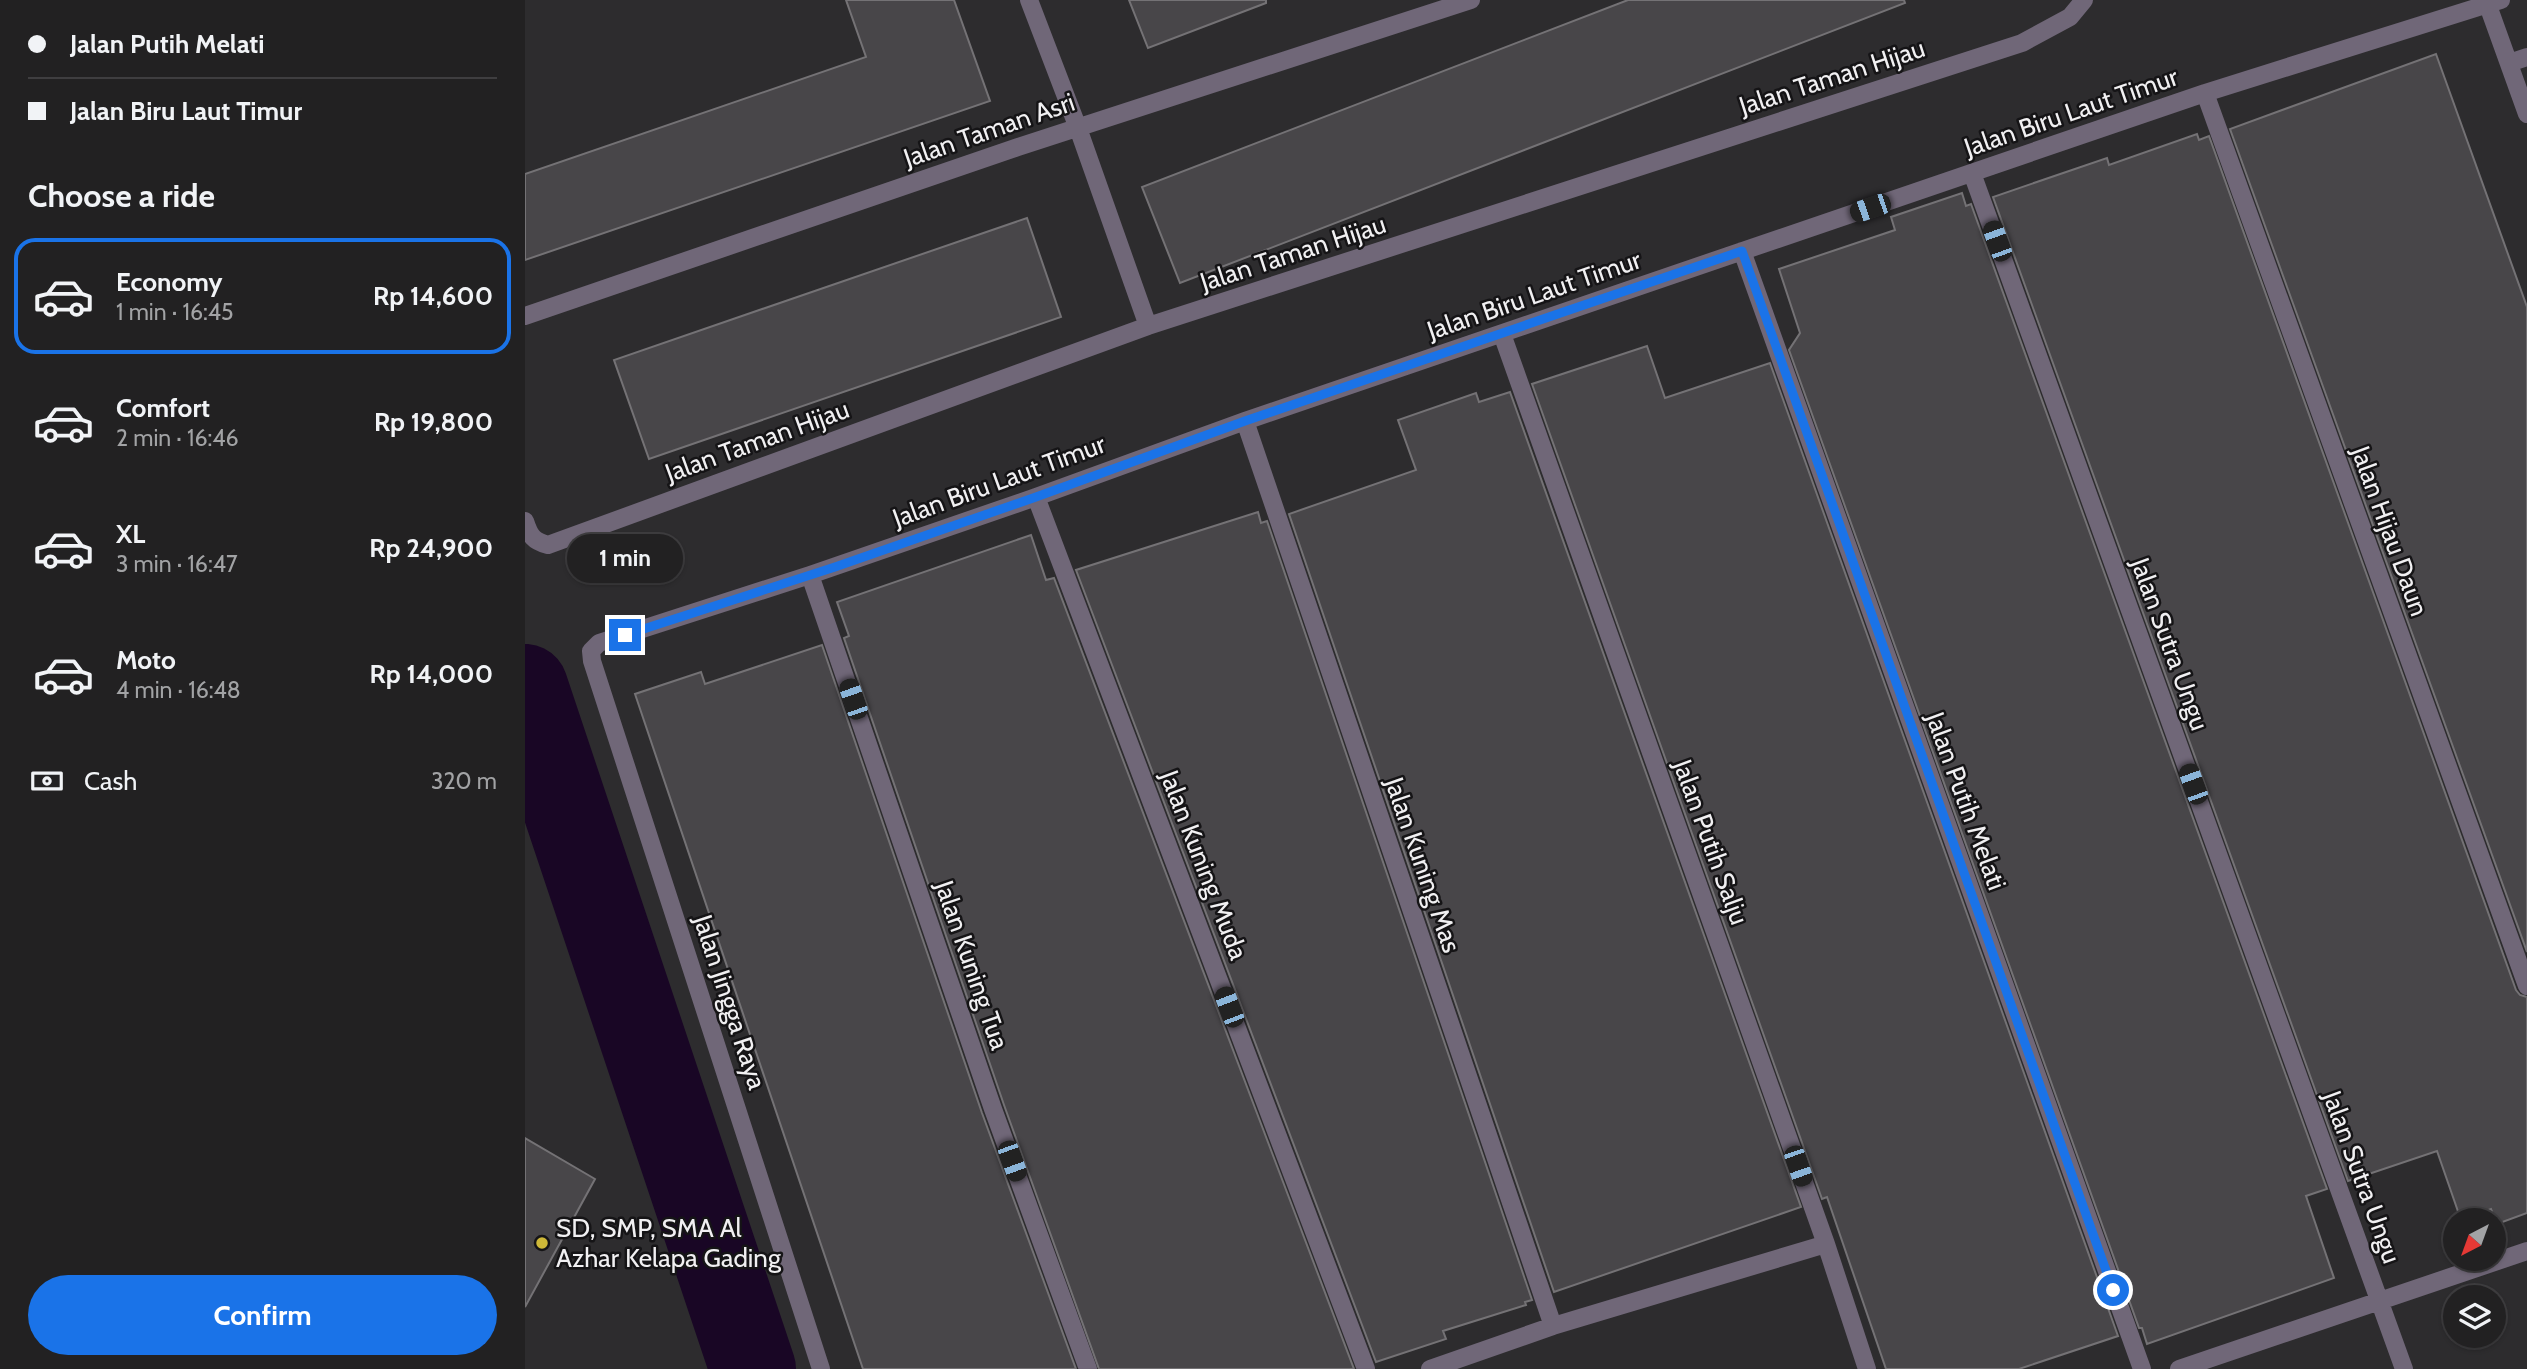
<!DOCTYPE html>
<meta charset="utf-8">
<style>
body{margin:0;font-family:Cabin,sans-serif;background:#2e2e2f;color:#f1f3f6;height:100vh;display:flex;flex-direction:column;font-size:26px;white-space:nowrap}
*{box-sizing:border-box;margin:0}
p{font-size:23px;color:#a2a3a5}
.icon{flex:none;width:38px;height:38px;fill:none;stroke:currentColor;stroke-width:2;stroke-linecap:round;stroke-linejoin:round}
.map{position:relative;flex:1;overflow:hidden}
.details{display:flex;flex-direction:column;background:#222122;width:525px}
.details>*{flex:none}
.hud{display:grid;align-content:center;height:154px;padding:0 28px;background:#222122}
.needle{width:46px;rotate:221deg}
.buttons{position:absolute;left:1918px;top:1208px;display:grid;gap:14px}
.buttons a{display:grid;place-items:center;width:63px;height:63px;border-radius:50%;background:#222122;box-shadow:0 2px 5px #0004,0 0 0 2px #3f3e40;font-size:35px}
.end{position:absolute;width:32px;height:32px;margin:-16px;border:9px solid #1a73e8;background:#fff;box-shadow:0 0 0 4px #fff}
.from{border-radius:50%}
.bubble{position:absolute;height:49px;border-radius:24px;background:#222122;box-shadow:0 2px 5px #0004,0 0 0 2px #3f3e40;font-size:23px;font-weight:700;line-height:49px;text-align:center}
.car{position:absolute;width:21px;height:42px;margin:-21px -10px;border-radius:9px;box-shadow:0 0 5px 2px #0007;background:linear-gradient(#222 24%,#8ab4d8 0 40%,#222 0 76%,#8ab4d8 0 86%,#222 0)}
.hud b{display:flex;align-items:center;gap:24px;height:66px;font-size:26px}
.hud b+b{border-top:2px solid #3f3e40}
.hud i{width:18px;height:18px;background:#f1f3f6}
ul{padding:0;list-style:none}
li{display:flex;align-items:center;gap:21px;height:116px;margin:0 14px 10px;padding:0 14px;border:4px solid transparent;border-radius:21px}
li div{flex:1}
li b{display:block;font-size:26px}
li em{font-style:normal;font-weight:700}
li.current{border-color:#1a73e8}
li>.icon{width:63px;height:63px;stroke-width:1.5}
h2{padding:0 28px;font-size:32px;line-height:84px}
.pay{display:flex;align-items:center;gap:18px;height:77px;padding:0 28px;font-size:26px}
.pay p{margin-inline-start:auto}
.action{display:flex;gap:14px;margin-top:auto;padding:14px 28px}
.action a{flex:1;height:80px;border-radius:42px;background:#1a73e8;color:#fff;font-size:28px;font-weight:700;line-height:80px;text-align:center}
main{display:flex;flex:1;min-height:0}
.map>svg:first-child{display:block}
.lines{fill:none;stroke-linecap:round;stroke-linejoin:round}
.river{stroke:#190625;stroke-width:86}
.building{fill:#484649;stroke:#747275;stroke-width:2}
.minor{stroke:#706778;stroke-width:18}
.route{stroke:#1a73e8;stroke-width:9}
.poi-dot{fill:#ceb838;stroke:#151416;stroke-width:2.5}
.labels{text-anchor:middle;stroke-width:5;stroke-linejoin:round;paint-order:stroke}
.street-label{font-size:26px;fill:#f1f0f2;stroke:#151416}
.poi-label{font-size:26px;fill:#f1f0f2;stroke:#151416;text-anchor:start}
</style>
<main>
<section class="details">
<div class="hud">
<b><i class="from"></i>Jalan Putih Melati</b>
<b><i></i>Jalan Biru Laut Timur</b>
</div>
<h2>Choose a ride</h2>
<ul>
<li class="current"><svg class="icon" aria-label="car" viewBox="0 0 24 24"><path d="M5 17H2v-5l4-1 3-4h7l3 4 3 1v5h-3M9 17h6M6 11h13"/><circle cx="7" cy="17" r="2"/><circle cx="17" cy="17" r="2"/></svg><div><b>Economy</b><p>1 min · 16:45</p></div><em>Rp 14,600</em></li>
<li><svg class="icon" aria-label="car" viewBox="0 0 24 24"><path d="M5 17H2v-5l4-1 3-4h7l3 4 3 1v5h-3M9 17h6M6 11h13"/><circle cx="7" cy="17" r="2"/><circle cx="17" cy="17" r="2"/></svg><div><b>Comfort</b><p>2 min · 16:46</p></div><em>Rp 19,800</em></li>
<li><svg class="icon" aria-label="car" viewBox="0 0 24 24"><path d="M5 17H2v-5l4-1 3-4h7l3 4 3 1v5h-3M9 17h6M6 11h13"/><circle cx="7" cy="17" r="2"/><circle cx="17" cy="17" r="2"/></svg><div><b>XL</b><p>3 min · 16:47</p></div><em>Rp 24,900</em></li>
<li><svg class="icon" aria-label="car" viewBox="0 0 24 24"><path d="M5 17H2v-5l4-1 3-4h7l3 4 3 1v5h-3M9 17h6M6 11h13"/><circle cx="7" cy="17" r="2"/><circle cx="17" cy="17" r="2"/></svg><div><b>Moto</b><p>4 min · 16:48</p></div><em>Rp 14,000</em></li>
</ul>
<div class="pay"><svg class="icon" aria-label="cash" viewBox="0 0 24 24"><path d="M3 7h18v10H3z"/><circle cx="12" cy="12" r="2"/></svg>Cash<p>320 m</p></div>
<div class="action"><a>Confirm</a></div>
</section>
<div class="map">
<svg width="2002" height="1369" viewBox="0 0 2002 1369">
<rect width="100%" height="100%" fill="#2d2c2e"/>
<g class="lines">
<path class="river" d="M0 687 228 1369"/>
</g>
<path class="building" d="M321 0H429L465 101 0 260V174L341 57Z
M604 0H741V3L623 48Z
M1103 0H1379L1380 3 655 283 617 187Z
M1911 54 2002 307V952L1705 129Z
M1672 134 1674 140 1684 136 1991 990 1995 995 2002 997V1213L1972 1224 1966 1209 1936 1220 1912 1151 1823 1181 1468 197 1582 158 1584 165Z
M1437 193 1441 206 1446 204 1802 1189 1781 1196 1809 1278 1622 1344 1617 1328H1614L1264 350 1275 333 1254 269 1370 230 1366 217Z
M502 218 536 317 124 459 89 360Z
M1122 346 1140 398 1245 363 1593 1336 1494 1369H1361L1302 1197 1297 1199 1007 384Z
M985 392 1276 1207 1029 1292 764 514 891 470 873 420 951 393 954 402Z
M733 512 736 523 742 521 1007 1300 1000 1302 1001 1305 918 1331 921 1339 851 1362 551 570Z
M506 535 521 580 529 578 829 1369H574L479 1105 319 638 324 636 312 602Z
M297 645 457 1113 551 1369H338L110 694 176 672 180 684Z
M0 1138 70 1179 0 1307Z"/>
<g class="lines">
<path class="minor" d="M504 0 553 128 623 326
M1961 0 2002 114
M1984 63 2002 57
M1680 93 2002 986
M1447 173 1879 1369
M1217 251 1617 1369
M0 316 493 147 946 0
M977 334 1301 1244 1342 1369
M720 421 1028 1326
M511 497 841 1369
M0 521C5 536 8 541 23 545L623 326 1497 43 1545 17 1559 0
M285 575 468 1109 563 1369
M296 1369 67 661 66 651 74 643 285 575 511 497 720 421 1680 93 1976 0
M905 1369 1028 1326 1301 1244
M1654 1369 2002 1251"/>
</g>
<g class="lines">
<path class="route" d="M100 635 310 567 511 497 720 421 1217 251 1588 1290"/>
</g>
<circle class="poi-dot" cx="17" cy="1243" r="7"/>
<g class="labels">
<g class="street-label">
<text transform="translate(1307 77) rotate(-18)" y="9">Jalan Taman Hijau</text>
<text transform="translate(1546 112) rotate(-19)" y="9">Jalan Biru Laut Timur</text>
<text transform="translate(464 130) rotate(-19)" y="9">Jalan Taman Asri</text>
<text transform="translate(768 253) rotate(-18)" y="9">Jalan Taman Hijau</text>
<text transform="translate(1009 295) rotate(-19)" y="9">Jalan Biru Laut Timur</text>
<text transform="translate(232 441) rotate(-20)" y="9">Jalan Taman Hijau</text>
<text transform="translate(474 481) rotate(-20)" y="9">Jalan Biru Laut Timur</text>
<text transform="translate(1865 531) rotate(70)" y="9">Jalan Hijau Daun</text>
<text transform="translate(1645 644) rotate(70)" y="9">Jalan Sutra Ungu</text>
<text transform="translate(1441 801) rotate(70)" y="9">Jalan Putih Melati</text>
<text transform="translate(1186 842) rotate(70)" y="9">Jalan Putih Salju</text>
<text transform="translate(679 865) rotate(69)" y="9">Jalan Kuning Muda</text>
<text transform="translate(898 865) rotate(71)" y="9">Jalan Kuning Mas</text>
<text transform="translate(447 965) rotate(71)" y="9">Jalan Kuning Tua</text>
<text transform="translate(205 1002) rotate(72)" y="9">Jalan Jingga Raya</text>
<text transform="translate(1837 1177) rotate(70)" y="9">Jalan Sutra Ungu</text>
</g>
<g class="poi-label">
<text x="31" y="1237">SD, SMP, SMA Al<tspan x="31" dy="30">Azhar Kelapa Gading</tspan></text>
</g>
</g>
</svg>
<div class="buttons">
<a><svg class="needle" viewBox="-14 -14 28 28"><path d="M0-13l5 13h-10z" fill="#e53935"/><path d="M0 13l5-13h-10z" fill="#a2a3a5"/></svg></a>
<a><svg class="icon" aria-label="layers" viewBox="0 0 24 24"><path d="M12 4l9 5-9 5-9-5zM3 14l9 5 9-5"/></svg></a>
</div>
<i class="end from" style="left:1588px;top:1290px"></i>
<i class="end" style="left:100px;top:635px"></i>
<div class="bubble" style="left:42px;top:534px;width:116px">1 min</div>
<i class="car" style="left:1345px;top:208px;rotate:251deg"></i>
<i class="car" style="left:1472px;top:241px;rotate:340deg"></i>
<i class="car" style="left:328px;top:699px;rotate:341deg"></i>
<i class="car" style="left:1668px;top:784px;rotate:340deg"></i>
<i class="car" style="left:704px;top:1007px;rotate:339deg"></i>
<i class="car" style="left:487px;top:1161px;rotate:160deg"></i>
<i class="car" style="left:1273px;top:1166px;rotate:161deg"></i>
</div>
</main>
